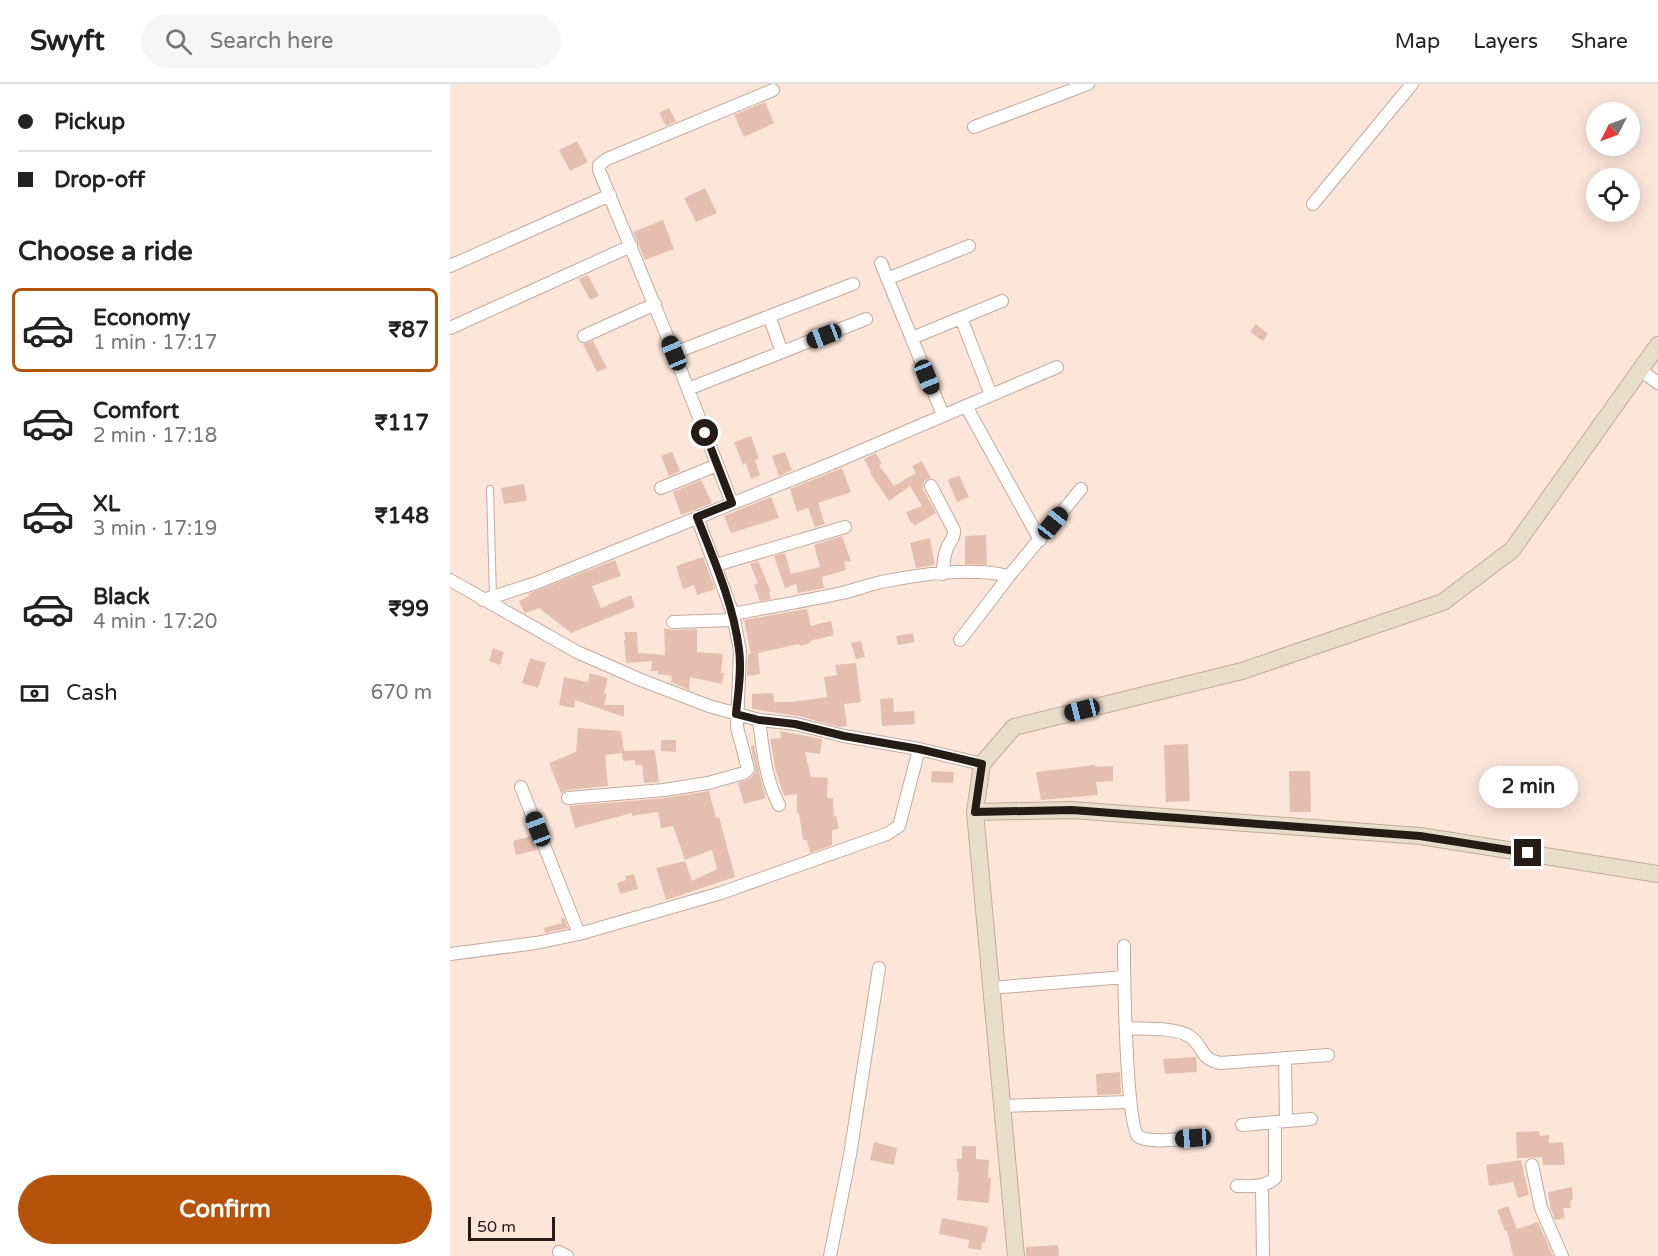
<!DOCTYPE html>
<meta charset="utf-8">
<style>
body{margin:0;font-family:"Varela Round",sans-serif;background:#f6f6f6;color:#222;height:100vh;display:flex;flex-direction:column;font-size:22px;white-space:nowrap}
*{box-sizing:border-box;margin:0}
p{font-size:20px;color:#767676}
.icon{flex:none;width:33px;height:33px;fill:none;stroke:currentColor;stroke-width:2;stroke-linecap:round;stroke-linejoin:round}
.map{position:relative;flex:1;overflow:hidden}
.side{display:flex;flex-direction:column;background:#fff;width:450px}
.side>*{flex:none}
.top-card{display:grid;align-content:center;height:132px;padding:0 18px;background:#fff}
.needle{width:39px;rotate:228deg}
.fabs{position:absolute;left:1136px;top:18px;display:grid;gap:12px}
.fabs a{display:grid;place-items:center;width:54px;height:54px;border-radius:50%;background:#fff;box-shadow:0 3px 15px #0003;font-size:30px}
.scale{position:absolute;left:18px;bottom:15px;width:87px;box-sizing:border-box;padding-left:6px;border:3px solid #251c16;border-top:0;font-size:16px;line-height:21px;white-space:nowrap;color:#251c16;-webkit-text-stroke:4px #fce6da;paint-order:stroke}
.end{position:absolute;width:27px;height:27px;margin:-14px;border:8px solid #251c16;background:#fff;box-shadow:0 0 0 3px #fff}
.from{border-radius:50%}
.bubble{position:absolute;height:42px;border-radius:21px;background:#fff;box-shadow:0 3px 15px #0003;font-size:20px;font-weight:700;line-height:42px;text-align:center}
.car{position:absolute;width:18px;height:36px;margin:-18px -9px;border-radius:8px;box-shadow:0 0 4px 2px #0007;background:linear-gradient(#222 24%,#8ab4d8 0 40%,#222 0 76%,#8ab4d8 0 86%,#222 0)}
.top-card b{display:flex;align-items:center;gap:21px;height:57px;font-size:22px}
.top-card b+b{border-top:2px solid #e0e0e0}
.top-card i{width:15px;height:15px;background:#222}
ul{padding:0;list-style:none}
li{display:flex;align-items:center;gap:18px;height:84px;margin:0 12px 9px;padding:0 6px;border:3px solid transparent;border-radius:9px}
li div{flex:1}
li b{display:block;font-size:22px}
li em{font-style:normal;font-weight:700}
li.on{border-color:#b45309}
li>.icon{width:54px;height:54px;stroke-width:1.5}
h2{padding:0 18px;font-size:27px;line-height:72px}
.pay{display:flex;align-items:center;gap:15px;height:66px;padding:0 18px;font-size:22px}
.pay p{margin-inline-start:auto}
.primary-button{display:flex;gap:12px;margin-top:auto;padding:12px 18px}
.primary-button a{flex:1;height:69px;border-radius:36px;background:#b45309;color:#fff;font-size:24px;font-weight:700;line-height:69px;text-align:center}
header{display:flex;align-items:center;gap:36px;box-sizing:border-box;height:84px;padding:0 30px;background:#fff;border-bottom:2px solid #e0e0e0}
header strong{font-size:28px}
nav{display:flex;gap:33px;margin-inline-start:auto;font-size:21px}
.search{width:420px;height:54px;background:#f6f6f6;display:flex;align-items:center;gap:15px;box-sizing:border-box;padding:0 21px;border-radius:33px;color:#767676;font-size:22px}
main{display:flex;flex:1;min-height:0}
.map>svg:first-child{display:block}
.building{fill:#e4bfaf}
.lines{fill:none;stroke-linecap:round;stroke-linejoin:round}
.lane-casing{stroke:#c3aa9b;stroke-width:8}
.street-casing{stroke:#c3aa9b;stroke-width:14}
.secondary-casing{stroke:#c3aa9b;stroke-width:18}
.lane{stroke:#fff;stroke-width:6}
.street{stroke:#fff;stroke-width:12}
.secondary{stroke:#e8ddca;stroke-width:16}
.route{stroke:#251c16;stroke-width:8}
</style>
<header>
<strong>Swyft</strong>
<div class="search"><svg class="icon" aria-label="search" viewBox="0 0 24 24"><circle cx="10" cy="10" r="6"/><path d="M15 15l6 6"/></svg>Search here</div>
<nav><a>Map</a><a>Layers</a><a>Share</a></nav>
</header>
<main>
<section class="side">
<div class="top-card">
<b><i class="from"></i>Pickup</b>
<b><i></i>Drop-off</b>
</div>
<h2>Choose a ride</h2>
<ul>
<li class="on"><svg class="icon" aria-label="car" viewBox="0 0 24 24"><path d="M5 17H2v-5l4-1 3-4h7l3 4 3 1v5h-3M9 17h6M6 11h13"/><circle cx="7" cy="17" r="2"/><circle cx="17" cy="17" r="2"/></svg><div><b>Economy</b><p>1 min · 17:17</p></div><em>₹87</em></li>
<li><svg class="icon" aria-label="car" viewBox="0 0 24 24"><path d="M5 17H2v-5l4-1 3-4h7l3 4 3 1v5h-3M9 17h6M6 11h13"/><circle cx="7" cy="17" r="2"/><circle cx="17" cy="17" r="2"/></svg><div><b>Comfort</b><p>2 min · 17:18</p></div><em>₹117</em></li>
<li><svg class="icon" aria-label="car" viewBox="0 0 24 24"><path d="M5 17H2v-5l4-1 3-4h7l3 4 3 1v5h-3M9 17h6M6 11h13"/><circle cx="7" cy="17" r="2"/><circle cx="17" cy="17" r="2"/></svg><div><b>XL</b><p>3 min · 17:19</p></div><em>₹148</em></li>
<li><svg class="icon" aria-label="car" viewBox="0 0 24 24"><path d="M5 17H2v-5l4-1 3-4h7l3 4 3 1v5h-3M9 17h6M6 11h13"/><circle cx="7" cy="17" r="2"/><circle cx="17" cy="17" r="2"/></svg><div><b>Black</b><p>4 min · 17:20</p></div><em>₹99</em></li>
</ul>
<div class="pay"><svg class="icon" aria-label="cash" viewBox="0 0 24 24"><path d="M3 7h18v10H3z"/><circle cx="12" cy="12" r="2"/></svg>Cash<p>670 m</p></div>
<div class="primary-button"><a>Confirm</a></div>
</section>
<div class="map">
<svg width="1208" height="1172" viewBox="0 0 1208 1172">
<rect width="100%" height="100%" fill="#fce6da"/>
<path class="building" d="M315 18 324 39 294 53 284 31Z
M219 24 226 37 216 42 209 29Z
M127 57 138 78 120 87 109 66Z
M255 104 267 129 246 138 234 114Z
M213 136 224 165 195 176 183 148Z
M138 191 149 212 140 216 129 195Z
M806 240 818 250 813 257 800 248Z
M143 257 157 284 147 288 133 260Z
M301 352 309 375 305 376 310 391 301 395 296 379 293 381 284 358Z
M222 368 230 387 219 392 211 372Z
M335 368 342 386 329 392 322 372Z
M426 369 432 380 429 381 444 402 466 389 462 382 472 377 481 394 474 397 473 405 486 429 464 442 463 439H461L456 428 472 422 460 402 439 417 420 389 421 388 414 375Z
M392 384 401 408 368 419 375 440 365 443 358 424 347 428 340 405Z
M509 391 519 413 507 418 498 396Z
M251 396 262 419 231 431 223 408Z
M74 400 77 417 54 420 51 404Z
M321 413 329 434 281 449 274 432Z
M536 451 537 481 515 480V452Z
M392 452 401 477 394 478 396 486 372 493 374 504 348 509 346 500 335 504 324 472 335 469 341 490 370 483 364 461Z
M480 454 485 481 466 484 460 459Z
M253 473 265 505 247 511 244 501 233 505 226 482Z
M165 476 171 492 142 502 151 524 181 511 185 523 121 549 89 524 75 529 74 528 69 517 79 512 78 510Z
M308 477 321 508H319L321 515 310 517 304 501 308 499 300 480Z
M357 525 361 542 381 537 384 551 360 557V559L350 562 349 560 308 569 310 590 297 592 298 570H301L294 536Z
M214 544 223 546 247 545V568L273 570 271 589H274L272 600 240 593 239 606 221 598 222 592 208 590V587H201L202 577 176 579 174 556H176L174 548H187L188 569 215 571Z
M463 549 465 558 448 561 446 552Z
M411 557 415 573 406 575 401 559Z
M43 564 54 568 50 581 39 577Z
M80 574 96 579 88 604 72 599Z
M406 579 411 618 394 620 397 642 390 643 348 632 302 625V610L323 609 324 618H342L377 613 374 593 387 591 385 581Z
M140 589 158 594 154 609 157 610 154 621H174V633L125 616 124 624 109 621 114 593 138 598Z
M443 614 444 628 464 627 465 640 432 642 430 615Z
M128 644 171 647 174 667 205 666 209 698 194 699 192 681H185V676L173 677 172 669 155 671 158 702 117 706 111 709 99 679 126 668Z
M330 647 372 655 370 670 355 668 361 693 378 694 377 714H383L384 733 386 732 389 745 382 746V761L360 769 357 756H353L349 729H347V710L334 712 326 688 320 655 331 654Z
M211 656H226V668L211 667Z
M738 660 740 717 716 718 714 661Z
M304 661 310 692 316 714 294 720 288 699 299 695 306 688 301 662Z
M645 681V683L663 682V697L646 698 648 711 591 716 586 688Z
M482 687 504 688 503 699 481 698Z
M839 687H860L861 728H840Z
M259 707 266 734 269 733 285 793 216 816 206 784 235 777 242 797 267 785 262 766 235 776 223 742 211 744 208 728 182 732V729L125 744 119 722 215 714Z
M81 752 87 766 66 771 63 757Z
M184 790 188 805 170 810 167 799 176 796 175 792Z
M111 834H114L118 844 95 849 94 844 112 839Z
M746 973 747 988 715 990 713 975Z
M670 988 671 1010 647 1011 646 990Z
M1089 1047 1090 1052 1099 1051V1059L1113 1058 1115 1081H1093L1092 1073 1067 1074 1066 1048Z
M424 1058 447 1064 444 1081 420 1076Z
M512 1062H526V1075L539 1076 538 1094H541L539 1119 507 1116 509 1088H507V1075H512Z
M1071 1076 1079 1111 1068 1114 1063 1098 1039 1102 1036 1081Z
M1122 1103 1123 1116 1120 1117 1121 1124H1113L1115 1134 1105 1136 1101 1126 1098 1108Z
M1058 1122 1067 1145 1088 1138 1103 1172H1063L1057 1147H1055L1047 1126Z
M492 1134 538 1143 535 1159 532 1158 531 1166 518 1164 519 1156 489 1150Z
M608 1161 609 1172H576V1163Z"/>
<g class="lines">
<g class="lane-casing">
<path id="lane" d="M40 405 43 513"/>
</g>
<g class="street-casing">
<path id="street" d="M524 43 638 0
M863 120 962 0
M431 179 493 331
M0 182 160 111
M437 195 519 162
M319 232 332 268
M511 234 541 311
M0 244 181 162
M134 252 205 220
M462 254 552 217
M224 269 403 200
M1190 286 1208 299
M238 305 416 235
M516 322 590 456
M481 402 504 446C505 454 500 457 497 464 494 472 493 481 493 490
M211 404 267 381
M282 419 224 269 149 86V81L157 75 323 6
M266 481 395 443
M0 496 127 568 191 596 259 622 309 636 346 640 394 652 469 665 532 680
M33 516 86 499 385 378 607 283
M283 530C319 523 356 517 392 509 405 506 418 501 431 498 472 490 519 483 559 492
M223 538 284 536
M510 556 559 492 631 405
M309 636C313 666 315 694 329 721
M71 703 129 850
M118 714 214 706 258 699 294 689 298 685 287 643 290 567 283 530 247 433
M674 862C674 888 676 1040 688 1052 698 1060 729 1055 743 1054
M0 870 86 859 129 850 271 809 437 750 449 742 469 665
M540 904 674 893
M677 944C694 945 725 943 739 952 754 961 749 975 770 979L878 971
M835 975 836 1037
M551 1022 680 1018
M792 1041 861 1035
M1082 1081 1091 1124 1112 1172
M787 1102C800 1102 815 1104 825 1094V1038
M812 1102 813 1172
M109 1168 117 1172
M380 1172 400 1071 429 884"/>
</g>
<g class="secondary-casing">
<path id="secondary" d="M525 728 622 726 970 752 1208 790
M566 1172 525 728 532 680 564 643 792 587 993 518 1062 466 1208 261"/>
</g>
<use href="#lane" class="lane"/>
<use href="#street" class="street"/>
<use href="#secondary" class="secondary"/>
</g>
<g class="lines">
<path class="route" d="M255 349 282 419 247 433C264 476 283 519 289 565 292 587 288 609 286 630L309 636 345 640 394 652 469 665 532 680 525 728 622 726 970 752 1078 769"/>
</g>
</svg>
<div class="fabs">
<a><svg class="needle" viewBox="-14 -14 28 28"><path d="M0-13l5 13h-10z" fill="#e53935"/><path d="M0 13l5-13h-10z" fill="#767676"/></svg></a>
<a><svg class="icon" aria-label="locate" viewBox="0 0 24 24"><circle cx="12" cy="12" r="6"/><path d="M12 2v4M12 18v4M2 12h4M18 12h4"/></svg></a>
</div>
<div class="scale">50 m</div>
<i class="end from" style="left:255px;top:349px"></i>
<i class="end" style="left:1078px;top:769px"></i>
<div class="bubble" style="left:1029px;top:682px;width:99px">2 min</div>
<i class="car" style="left:374px;top:252px;rotate:249deg"></i>
<i class="car" style="left:224px;top:269px;rotate:338deg"></i>
<i class="car" style="left:477px;top:293px;rotate:158deg"></i>
<i class="car" style="left:603px;top:439px;rotate:39deg"></i>
<i class="car" style="left:632px;top:626px;rotate:256deg"></i>
<i class="car" style="left:88px;top:745px;rotate:339deg"></i>
<i class="car" style="left:743px;top:1054px;rotate:266deg"></i>
</div>
</main>
